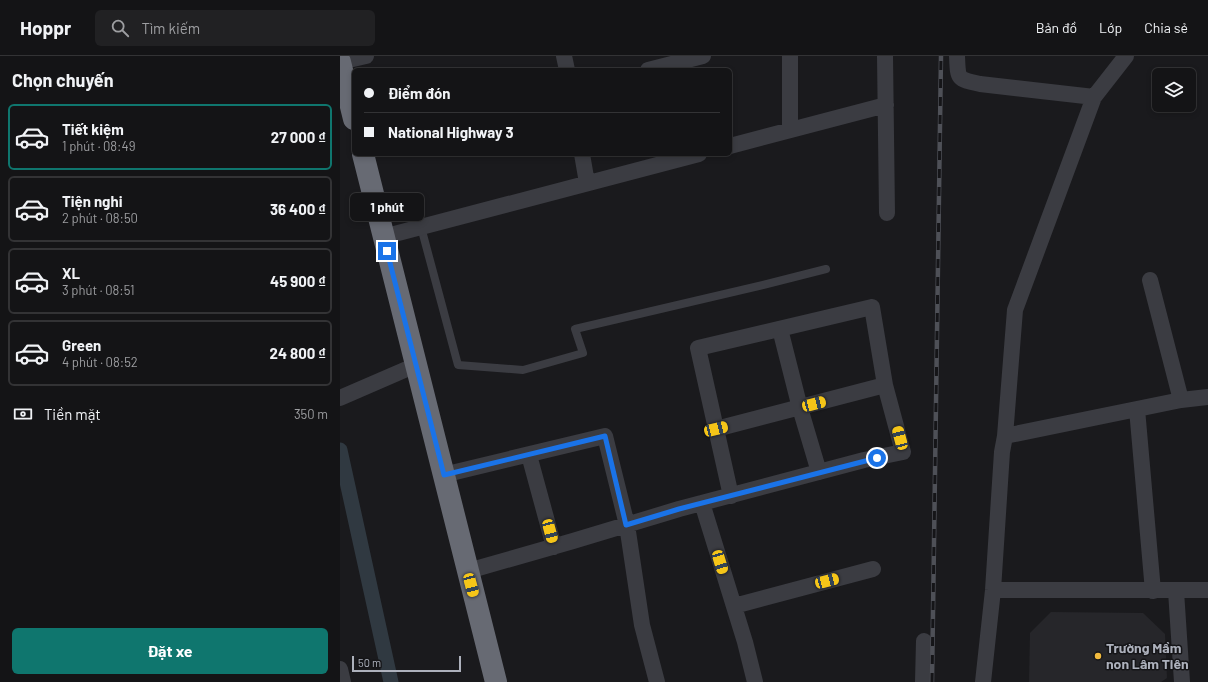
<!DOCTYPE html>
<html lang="vi">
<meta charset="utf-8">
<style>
body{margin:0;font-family:Barlow,sans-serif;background:#212123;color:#f1f3f6;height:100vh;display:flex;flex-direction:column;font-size:15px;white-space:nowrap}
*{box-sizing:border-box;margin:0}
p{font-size:13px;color:#9d9ea1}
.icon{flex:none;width:22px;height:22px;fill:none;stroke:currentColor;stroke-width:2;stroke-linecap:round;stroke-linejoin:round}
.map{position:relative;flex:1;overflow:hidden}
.sheet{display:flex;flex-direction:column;background:#141416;width:340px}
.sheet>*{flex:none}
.top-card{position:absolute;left:12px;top:12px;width:380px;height:88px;border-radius:6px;box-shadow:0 2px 6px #0003,0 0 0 1px #333335;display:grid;align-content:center;height:88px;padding:0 12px;background:#141416}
.controls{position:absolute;left:812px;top:12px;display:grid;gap:8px}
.controls a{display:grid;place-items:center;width:44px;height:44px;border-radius:6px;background:#141416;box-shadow:0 2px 6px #0003,0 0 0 1px #333335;font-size:20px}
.scale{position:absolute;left:12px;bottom:10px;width:109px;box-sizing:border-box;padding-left:4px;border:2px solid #adb1bc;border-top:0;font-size:11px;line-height:14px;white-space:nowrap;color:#adb1bc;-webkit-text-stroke:3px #151518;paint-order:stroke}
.end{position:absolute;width:18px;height:18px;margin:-9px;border:5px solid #1a73e8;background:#fff;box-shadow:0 0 0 2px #fff}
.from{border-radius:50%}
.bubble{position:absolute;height:28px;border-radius:6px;background:#141416;box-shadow:0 2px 6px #0003,0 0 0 1px #333335;font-size:13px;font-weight:700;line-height:28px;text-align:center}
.car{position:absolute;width:12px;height:24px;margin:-12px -6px;border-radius:5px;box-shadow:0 0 3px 1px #0007;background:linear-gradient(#f5c518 24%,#345 0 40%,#f5c518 0 76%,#345 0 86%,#f5c518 0)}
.top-card b{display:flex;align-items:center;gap:14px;height:38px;font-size:15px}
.top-card b+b{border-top:1px solid #333335}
.top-card i{width:10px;height:10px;background:#f1f3f6}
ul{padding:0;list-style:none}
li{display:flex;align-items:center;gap:12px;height:66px;margin:0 8px 6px;padding:0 4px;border:2px solid #333335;border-radius:6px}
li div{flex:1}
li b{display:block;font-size:15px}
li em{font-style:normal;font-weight:700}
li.selected{border-color:#0f766e}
li>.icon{width:36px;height:36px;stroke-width:1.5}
h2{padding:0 12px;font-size:18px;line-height:48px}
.pay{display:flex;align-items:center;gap:10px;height:44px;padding:0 12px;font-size:15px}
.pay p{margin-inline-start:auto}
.button{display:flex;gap:8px;margin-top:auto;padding:8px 12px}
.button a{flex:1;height:46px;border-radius:6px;background:#0f766e;color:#fff;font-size:16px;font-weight:700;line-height:46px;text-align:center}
header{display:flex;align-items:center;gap:24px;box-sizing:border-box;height:56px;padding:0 20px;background:#141416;border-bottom:1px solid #333335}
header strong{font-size:19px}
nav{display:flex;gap:22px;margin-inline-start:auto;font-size:14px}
.search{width:280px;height:36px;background:#212123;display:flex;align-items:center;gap:10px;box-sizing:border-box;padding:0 14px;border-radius:6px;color:#9d9ea1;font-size:15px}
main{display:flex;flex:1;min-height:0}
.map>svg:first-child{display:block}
.built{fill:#26262a}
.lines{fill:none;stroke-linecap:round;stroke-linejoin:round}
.canal{stroke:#303941;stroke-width:15}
.lane{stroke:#3b3c42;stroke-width:8}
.street{stroke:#3b3c42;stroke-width:16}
.highway{stroke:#676a73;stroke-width:22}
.rail-casing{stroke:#4e5057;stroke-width:4.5}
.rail{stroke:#151518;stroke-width:3;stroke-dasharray:9;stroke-linecap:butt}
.route{stroke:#1a73e8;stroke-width:5}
.poi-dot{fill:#f1ba3e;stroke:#151518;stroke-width:1.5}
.labels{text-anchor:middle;stroke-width:3;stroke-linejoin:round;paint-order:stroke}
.poi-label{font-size:14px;font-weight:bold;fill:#adb1bc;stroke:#151518;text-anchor:start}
</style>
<header>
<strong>Hoppr</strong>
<div class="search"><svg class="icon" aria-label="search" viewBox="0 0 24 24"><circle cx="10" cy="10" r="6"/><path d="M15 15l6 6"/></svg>Tìm kiếm</div>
<nav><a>Bản đồ</a><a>Lớp</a><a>Chia sẻ</a></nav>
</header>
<main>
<section class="sheet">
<h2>Chọn chuyến</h2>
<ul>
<li class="selected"><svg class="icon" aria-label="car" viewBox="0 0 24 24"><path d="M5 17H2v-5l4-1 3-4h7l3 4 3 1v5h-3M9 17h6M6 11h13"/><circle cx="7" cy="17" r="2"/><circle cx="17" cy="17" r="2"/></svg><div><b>Tiết kiệm</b><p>1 phút · 08:49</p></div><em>27 000 ₫</em></li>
<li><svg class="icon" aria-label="car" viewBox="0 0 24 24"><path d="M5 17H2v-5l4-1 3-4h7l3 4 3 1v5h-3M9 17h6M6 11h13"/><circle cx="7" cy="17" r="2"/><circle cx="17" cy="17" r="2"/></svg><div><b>Tiện nghi</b><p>2 phút · 08:50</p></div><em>36 400 ₫</em></li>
<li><svg class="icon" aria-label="car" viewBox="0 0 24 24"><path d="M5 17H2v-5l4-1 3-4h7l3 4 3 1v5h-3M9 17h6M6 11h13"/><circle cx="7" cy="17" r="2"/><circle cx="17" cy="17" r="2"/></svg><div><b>XL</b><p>3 phút · 08:51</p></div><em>45 900 ₫</em></li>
<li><svg class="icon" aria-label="car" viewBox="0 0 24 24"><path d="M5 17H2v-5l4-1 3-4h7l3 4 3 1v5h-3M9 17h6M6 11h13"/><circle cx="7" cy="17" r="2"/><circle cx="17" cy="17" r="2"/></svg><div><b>Green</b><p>4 phút · 08:52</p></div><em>24 800 ₫</em></li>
</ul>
<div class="pay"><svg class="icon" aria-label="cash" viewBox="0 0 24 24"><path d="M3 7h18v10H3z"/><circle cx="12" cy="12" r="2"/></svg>Tiền mặt<p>350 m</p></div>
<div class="button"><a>Đặt xe</a></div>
</section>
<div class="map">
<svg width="868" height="626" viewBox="0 0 868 626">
<rect width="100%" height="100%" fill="#1a1a1d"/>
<path class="built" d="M711 556 803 557 825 578 827 622 821 626H689L690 577Z"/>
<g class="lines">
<path class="canal" d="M0 394 51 626"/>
<path class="lane" d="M81 171 118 309 183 314 243 297 235 273 423 229 486 213"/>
<path class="street" d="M224 0 227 14
M545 0 547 157
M617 0C618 24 617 23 640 28L754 41
M0 6 26 0
M308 14 363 0
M450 74V0
M390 90 546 49
M242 98 247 127
M43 181 359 98
M810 224 841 344
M440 273 460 352 479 416
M0 342 76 309
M797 353 813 535
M376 373 545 329
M665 380 841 344 868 341
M189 399 214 491
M103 419 265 380 287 469 302 569 317 626
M362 447 405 586 415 626
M128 515 233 485 339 453 524 404 563 396 545 329 532 251 358 292 391 440
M653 534H868
M836 535 842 626
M394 550 533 513
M0 613 3 626
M583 626 584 585
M643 626 653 534 662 396 665 380 675 254 754 41 786 0"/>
<path class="highway" d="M0 6 14 63
M23 98 156 626"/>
<g class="rail-casing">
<path id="rail" d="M592 626 601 0"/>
</g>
<use href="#rail" class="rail"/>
</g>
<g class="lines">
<path class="route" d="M47 195 104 419 265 380 286 469 339 453 537 402"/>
</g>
<circle class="poi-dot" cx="758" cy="600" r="4"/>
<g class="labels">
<g class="poi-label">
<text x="766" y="597">Trường Mầm<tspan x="766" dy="16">non Lâm Tiên</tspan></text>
</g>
</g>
</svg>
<div class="controls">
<a><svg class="icon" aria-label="layers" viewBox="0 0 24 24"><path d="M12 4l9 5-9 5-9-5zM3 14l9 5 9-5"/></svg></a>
</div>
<div class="scale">50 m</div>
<i class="end from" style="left:537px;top:402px"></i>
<i class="end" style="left:47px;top:195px"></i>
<div class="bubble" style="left:10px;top:137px;width:74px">1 phút</div>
<i class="car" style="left:474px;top:348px;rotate:75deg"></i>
<i class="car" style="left:376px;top:373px;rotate:76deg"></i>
<i class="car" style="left:560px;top:382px;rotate:345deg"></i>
<i class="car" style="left:210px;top:475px;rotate:165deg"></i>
<i class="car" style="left:380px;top:506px;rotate:163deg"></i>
<i class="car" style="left:487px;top:525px;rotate:75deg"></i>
<i class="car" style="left:131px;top:529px;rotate:165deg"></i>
<div class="top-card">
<b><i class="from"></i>Điểm đón</b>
<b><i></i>National Highway 3</b>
</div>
</div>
</main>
